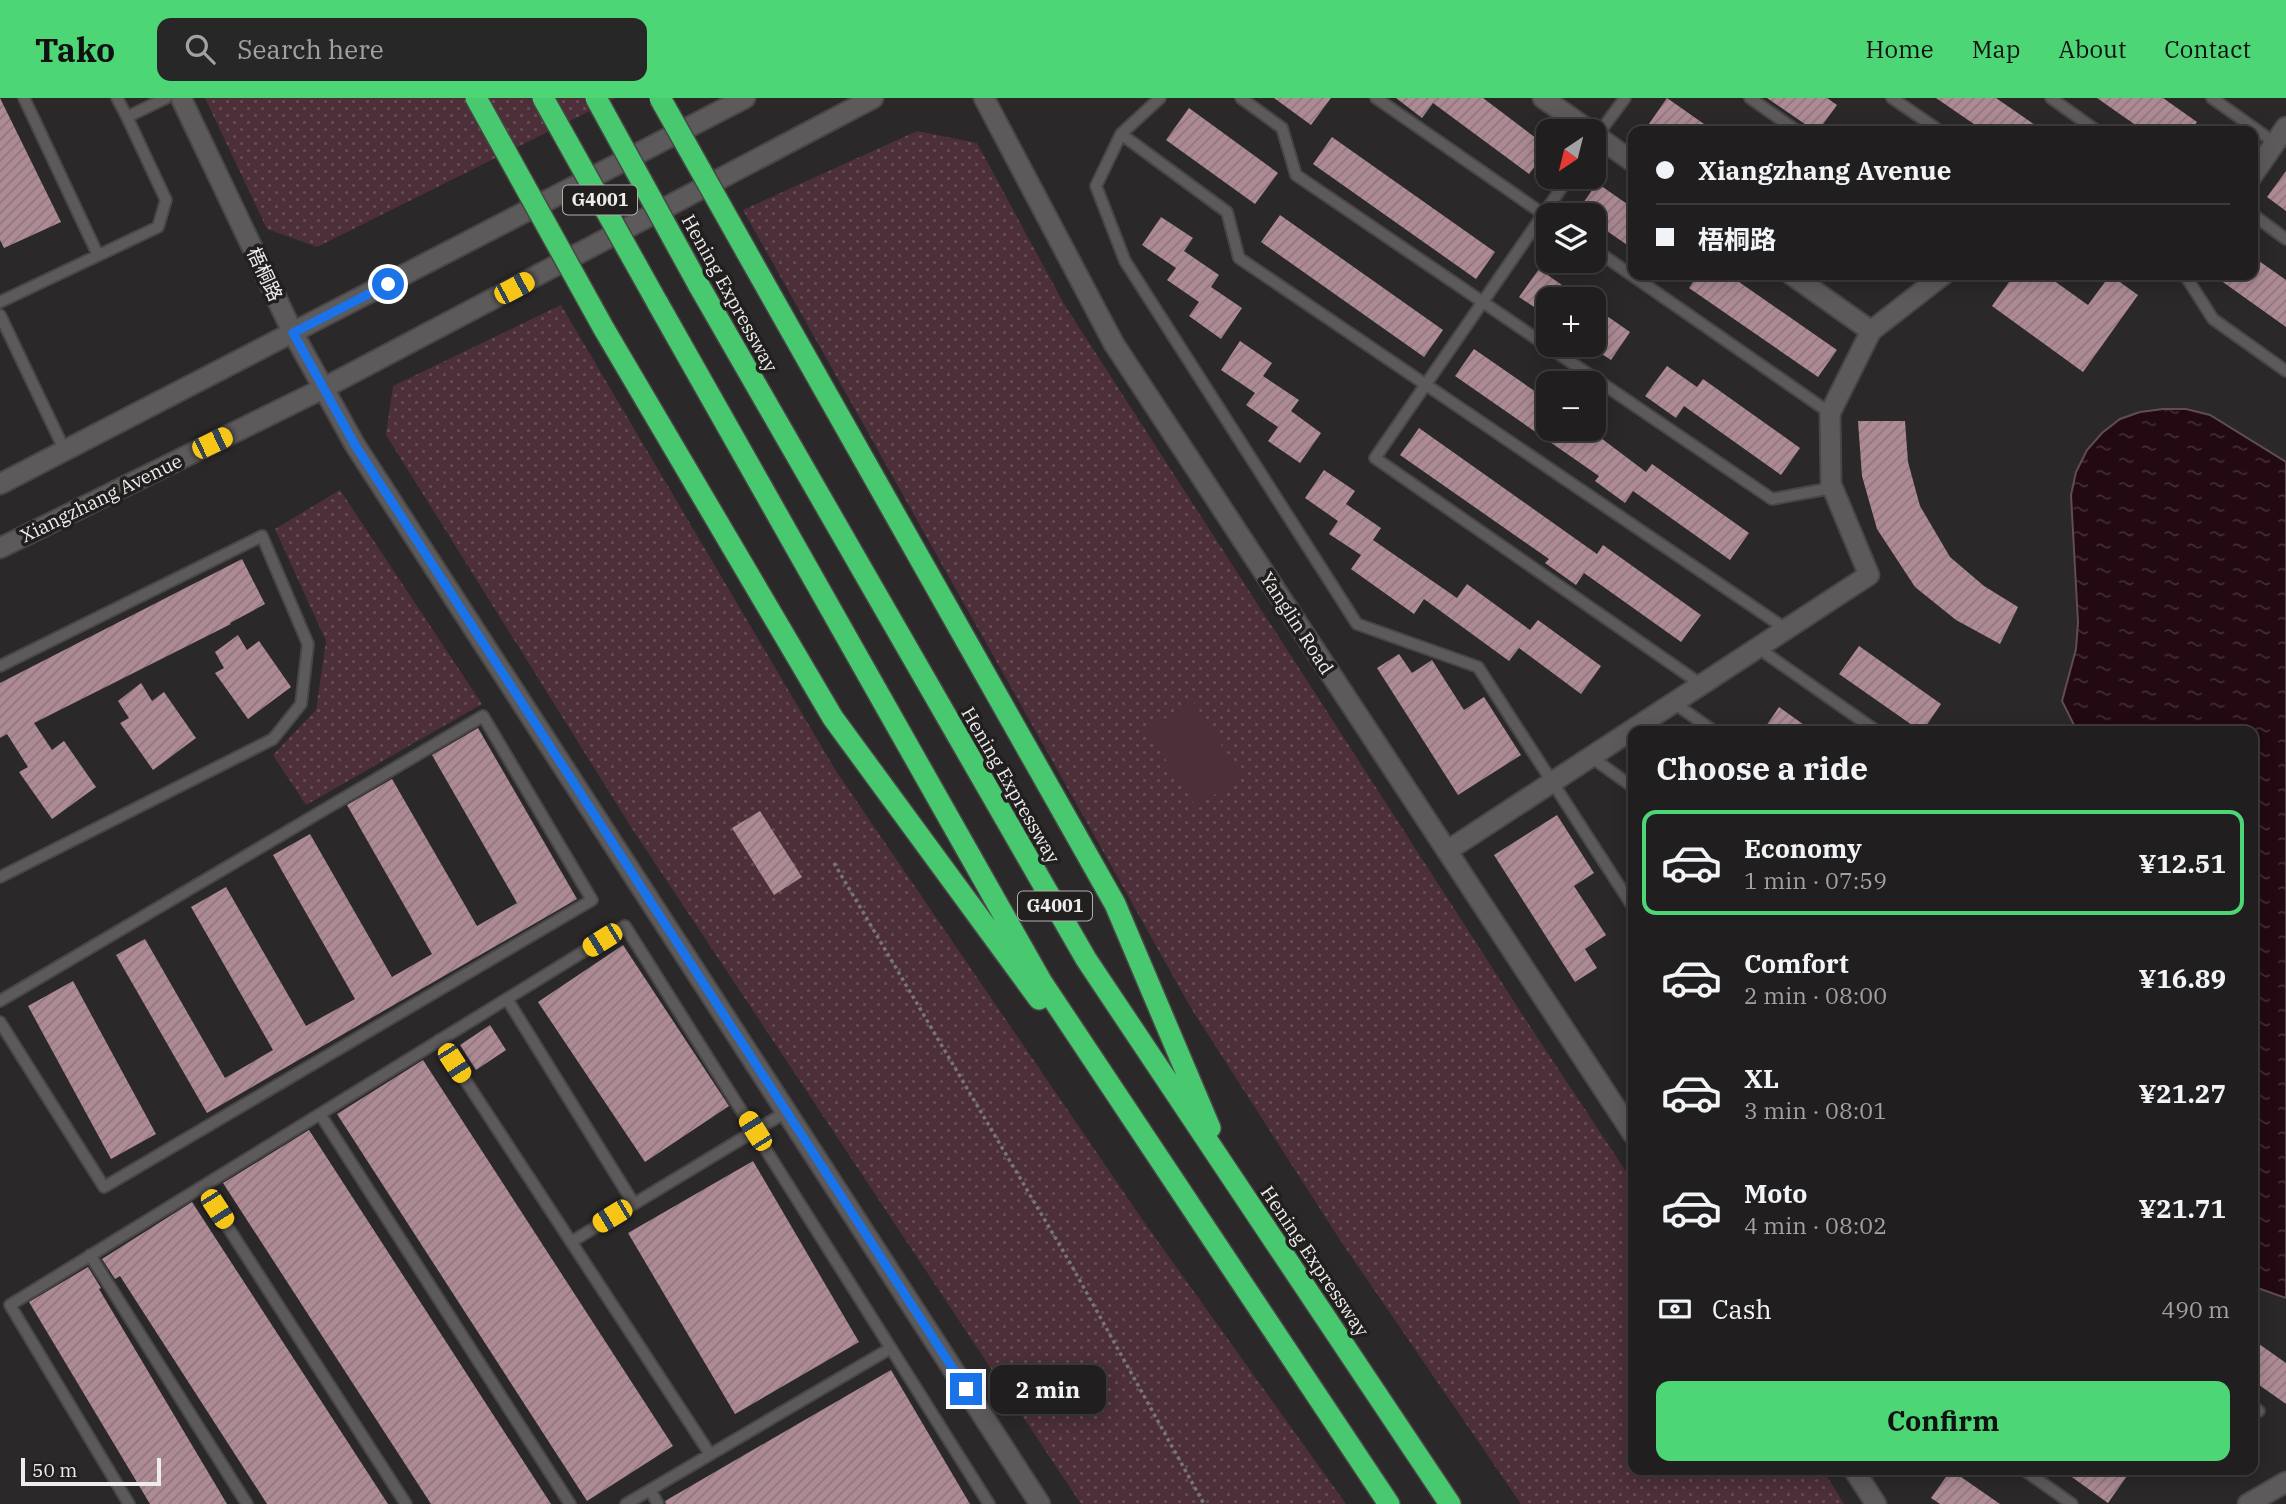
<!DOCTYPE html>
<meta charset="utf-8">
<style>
body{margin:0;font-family:"IBM Plex Serif","Noto Sans SC",serif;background:#282728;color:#f1f3f6;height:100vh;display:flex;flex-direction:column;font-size:26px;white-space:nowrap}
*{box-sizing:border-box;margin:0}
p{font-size:23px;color:#a2a2a4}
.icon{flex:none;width:38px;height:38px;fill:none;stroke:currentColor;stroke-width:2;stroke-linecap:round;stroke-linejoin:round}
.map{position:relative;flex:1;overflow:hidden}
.side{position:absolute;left:1628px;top:628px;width:630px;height:749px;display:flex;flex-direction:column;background:#201e1f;border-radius:14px;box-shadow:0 4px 18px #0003,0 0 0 2px #3d3c3d}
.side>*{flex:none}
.top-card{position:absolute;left:1628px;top:28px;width:630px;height:154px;border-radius:14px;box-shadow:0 4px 18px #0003,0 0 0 2px #3d3c3d;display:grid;align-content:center;height:154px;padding:0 28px;background:#201e1f}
.needle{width:46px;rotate:215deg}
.buttons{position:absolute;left:1536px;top:21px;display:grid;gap:14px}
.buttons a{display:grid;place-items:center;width:70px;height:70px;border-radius:14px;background:#201e1f;box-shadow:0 4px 18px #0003,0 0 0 2px #3d3c3d;font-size:35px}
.scale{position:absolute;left:21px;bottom:18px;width:140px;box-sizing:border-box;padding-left:7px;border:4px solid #efeced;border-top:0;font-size:19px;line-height:24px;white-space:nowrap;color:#efeced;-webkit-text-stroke:5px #221f1f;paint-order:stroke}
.end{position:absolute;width:32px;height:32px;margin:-16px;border:9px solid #1a73e8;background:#fff;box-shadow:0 0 0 4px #fff}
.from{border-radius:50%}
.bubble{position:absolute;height:49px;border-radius:14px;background:#201e1f;box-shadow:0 4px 18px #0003,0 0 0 2px #3d3c3d;font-size:23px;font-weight:700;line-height:49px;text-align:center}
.car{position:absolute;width:21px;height:42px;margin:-21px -10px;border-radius:9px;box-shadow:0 0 5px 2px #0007;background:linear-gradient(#f5c518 24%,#345 0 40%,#f5c518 0 76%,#345 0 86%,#f5c518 0)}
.top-card b{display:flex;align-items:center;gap:24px;height:66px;font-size:26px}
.top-card b+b{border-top:2px solid #3d3c3d}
.top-card i{width:18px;height:18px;background:#f1f3f6}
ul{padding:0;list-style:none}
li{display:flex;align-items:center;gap:21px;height:105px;margin:0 14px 10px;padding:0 14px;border:4px solid transparent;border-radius:14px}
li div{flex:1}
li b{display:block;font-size:26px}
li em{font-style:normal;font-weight:700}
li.selected{border-color:#4cd676}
li>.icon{width:63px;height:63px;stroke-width:1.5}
h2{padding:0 28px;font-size:32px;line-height:84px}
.pay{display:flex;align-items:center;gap:18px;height:77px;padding:0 28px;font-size:26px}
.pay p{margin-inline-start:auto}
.cta{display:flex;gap:14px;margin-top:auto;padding:14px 28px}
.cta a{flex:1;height:80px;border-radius:14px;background:#4cd676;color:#111;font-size:28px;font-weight:700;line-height:80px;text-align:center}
header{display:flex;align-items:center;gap:42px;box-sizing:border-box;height:98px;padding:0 35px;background:#4cd676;color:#111}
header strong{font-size:33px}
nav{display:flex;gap:38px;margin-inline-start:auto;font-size:24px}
.search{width:490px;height:63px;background:#282728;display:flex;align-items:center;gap:18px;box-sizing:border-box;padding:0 24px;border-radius:14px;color:#a2a2a4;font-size:26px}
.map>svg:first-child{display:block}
.grass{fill:url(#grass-dots)}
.garden{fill:#4c2f38}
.water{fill:url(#water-ripples);stroke:#604d54;stroke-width:2}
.building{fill:url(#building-hatch)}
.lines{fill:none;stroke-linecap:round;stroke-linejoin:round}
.service-casing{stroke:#494647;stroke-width:14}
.minor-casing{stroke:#494647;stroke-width:23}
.tertiary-casing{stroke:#494647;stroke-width:23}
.secondary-casing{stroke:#494647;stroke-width:23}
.motorway-casing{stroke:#494647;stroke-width:24}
.path{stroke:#787576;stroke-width:3.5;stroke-dasharray:3.5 3.5;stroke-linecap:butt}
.service{stroke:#5d5a5b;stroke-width:10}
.minor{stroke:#5d5a5b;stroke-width:19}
.tertiary{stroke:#5d5a5b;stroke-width:19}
.secondary{stroke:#5d5a5b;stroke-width:19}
.motorway{stroke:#48c96f;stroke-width:21}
.motorway-bridge-casing{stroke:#494647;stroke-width:24;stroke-linecap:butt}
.motorway-bridge{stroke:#48c96f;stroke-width:21}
.route{stroke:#1a73e8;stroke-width:9}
.labels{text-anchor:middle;stroke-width:7;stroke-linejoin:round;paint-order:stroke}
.shield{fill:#221f1f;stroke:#b2aeaf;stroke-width:2}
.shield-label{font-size:18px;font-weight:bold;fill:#efeced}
.street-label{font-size:19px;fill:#efeced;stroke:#221f1f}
</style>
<header>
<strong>Tako</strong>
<div class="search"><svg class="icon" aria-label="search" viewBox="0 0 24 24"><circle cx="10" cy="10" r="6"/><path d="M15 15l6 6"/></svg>Search here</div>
<nav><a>Home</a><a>Map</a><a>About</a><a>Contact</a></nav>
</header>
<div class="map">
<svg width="2286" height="1406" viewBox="0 0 2286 1406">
<defs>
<pattern id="grass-dots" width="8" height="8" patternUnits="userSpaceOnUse" patternTransform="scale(1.75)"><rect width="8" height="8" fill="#4c2f38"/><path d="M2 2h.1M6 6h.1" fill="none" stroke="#664d55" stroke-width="1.8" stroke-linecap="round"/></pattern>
<pattern id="water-ripples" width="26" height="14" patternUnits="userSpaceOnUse" patternTransform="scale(1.75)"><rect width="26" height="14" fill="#220912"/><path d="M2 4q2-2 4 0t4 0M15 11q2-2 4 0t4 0" fill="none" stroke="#422d35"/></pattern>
<pattern id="building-hatch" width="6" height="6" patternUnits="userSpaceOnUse" patternTransform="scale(1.75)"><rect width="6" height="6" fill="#ae8b94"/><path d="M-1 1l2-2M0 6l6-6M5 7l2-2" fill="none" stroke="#8f777d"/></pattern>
</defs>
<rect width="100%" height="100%" fill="#2b2829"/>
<path class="grass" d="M205 0H616L317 149 267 131Z
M917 33 977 45 1064 206 1533 933 1633 1084V1372H1823L1844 1406H1521L1340 1142 1191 910 743 112Z
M561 207 836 673 1144 1124 1346 1406H1081L633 732 386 337 393 288Z
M340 392 482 606 306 707 273 657 316 612 326 543 275 431Z"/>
<path class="garden" d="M1193 603 1242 679 1196 709 1147 632Z"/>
<path class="water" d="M2163 311H2186L2210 317 2286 364V1200L2252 1188V634L2077 633 2062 603 2076 551 2078 524 2071 397 2076 374 2087 352 2102 335 2120 321 2140 314Z"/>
<path class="building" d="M0 0 61 124 4 150 0 142Z
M1274 0H1331L1311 27Z
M1396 0H1483L1549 50 1529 76 1433 5 1422 20Z
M1667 0 1714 33H1644Z
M1767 0H1827L1837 7 1818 33H1815Z
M1936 0H1996L2044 33H1984Z
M2097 0H2163L2197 24 2190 33H2144Z
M1189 10 1278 75 1255 106 1166 42Z
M1332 39 1495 154 1476 181 1313 66Z
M2286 73V113L2267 99Z
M1597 85 1633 110V151L1594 124V117H1575Z
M1280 117 1443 232 1424 259 1261 144Z
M1161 119 1193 140 1184 153 1219 177 1211 189 1242 210 1221 241 1189 218 1199 204 1167 182 1176 170 1142 147Z
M2252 158 2286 182V229L2213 177H2252Z
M1539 171 1582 201H1549V219L1519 199Z
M1698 177H1729L1837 252 1818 279 1689 190Z
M2014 177H2046L2088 207 2110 177 2138 197 2083 274 1992 208Z
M1594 209 1630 234 1611 262 1594 251Z
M1240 243 1272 265 1263 278 1299 302 1291 313 1321 335 1300 365 1268 343 1278 329 1246 307 1255 295 1221 272Z
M1474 251 1549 303V331H1589L1646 374 1652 366 1749 435 1730 462 1633 393 1625 405 1595 383 1599 378 1455 278Z
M1667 268 1697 289 1703 281 1800 350 1781 377 1684 308 1676 320 1645 298Z
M1858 323H1905L1908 364 1920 408 1950 459 1984 488 2018 509 2000 546 1956 522 1915 489 1877 431 1862 378Z
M1419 330 1597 456 1603 447 1701 517 1681 544 1584 475 1576 487 1545 465 1549 461 1400 357Z
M1324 372 1355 393 1346 406 1381 430 1373 442 1457 500 1467 486 1530 532 1538 522 1601 568 1581 596 1519 550 1509 563 1424 501 1414 516 1351 471 1361 457 1329 436 1338 423 1305 400Z
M242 461 265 506 230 525 231 526 34 625 52 652 64 643 96 689 52 721 19 674 28 669 7 636 0 640V585Z
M238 537 247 552 259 543 291 589 248 621 215 575 224 570 215 554Z
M1859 548 1941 606 1922 634 1839 576Z
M1399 556 1412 575 1432 562 1464 612 1484 599 1521 657 1458 697 1377 570Z
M141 585 152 603 164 594 196 640 153 672 120 625 129 620 118 603Z
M1779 609 1814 634H1762Z
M478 630 577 801 207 1015 116 857 145 841 225 980 273 952 191 809 226 789 306 928 355 901 273 757 310 736 392 879 432 856 347 707 392 681 477 828 517 805 432 657Z
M760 713 802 779 774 797 732 730Z
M1557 717 1594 775 1574 788 1606 837 1585 851 1597 870 1575 884 1494 757Z
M623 847 729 1008 645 1064 538 904Z
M73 883 156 1036 111 1061 28 908Z
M490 927 506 952 476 972 460 947Z
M423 962 673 1348 587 1403 337 1016Z
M309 1032 551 1406H431L223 1085Z
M753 1063 859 1244 735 1316 628 1135Z
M192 1104 388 1406H267L120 1178 115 1181 102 1161Z
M88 1169 101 1190 99 1191 227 1406H150L29 1204Z
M2252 1241 2286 1265V1306L2252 1282Z
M891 1272 970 1406H666L665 1403Z
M1951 1372 2000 1406H1940L1931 1400Z
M2062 1372H2120L2127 1378 2108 1405Z"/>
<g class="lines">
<g class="service-casing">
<path id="service" d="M24 0 98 157
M117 0 127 19 166 0
M1160 0 1121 36 1096 88 1125 163 1357 526 1478 569 1633 809
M1241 0 1282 30 1296 77 1772 401 1832 390
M1376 0 1549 120
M1750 0 1797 33
M1892 0 1940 33
M2051 0 2097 33
M2212 0 2275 45
M1121 36 1227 114 1239 160 1786 531
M1596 39 1625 0
M1569 79 1375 360 1702 587
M2252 116 2286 141
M1594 151 1830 315
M2185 177 2213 221 2286 273
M0 204 158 129 166 102 127 19
M0 217 65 353
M1758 550 1878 634
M0 568 262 438 308 546 301 606 273 641 0 779
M1674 605 1715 634
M1591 659 1633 689
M507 901 634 1106
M0 903 483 618 592 802 104 1089 0 924
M439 942 710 1356
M320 1016 570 1406
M202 1089 406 1406
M571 1144 786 1014
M90 1157 247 1406
M2252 1308 2259 1313
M2024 1372 2072 1406
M650 1392 658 1406
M129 1406 10 1207 625 828 989 1406
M626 1406 891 1250"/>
</g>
<g class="minor-casing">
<path id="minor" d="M181 0 293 235 355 347 1040 1406
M1543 0 1590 33
M1594 36 1633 64
M2252 78 2286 29
M1792 177 1871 233
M1447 753 1869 477 1831 386 1830 315 1871 233 1943 177"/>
</g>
<g class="tertiary-casing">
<path id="tertiary" d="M984 0 1114 246 1633 1036
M1854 1372 1876 1406
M2248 1406 2286 1384"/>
</g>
<g class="secondary-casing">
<path id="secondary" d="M0 386 745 0
M0 450 322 291 873 0"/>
</g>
<g class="motorway-casing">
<path id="motorway" d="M746 153 1115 806 1210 1030
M698 186 1086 861 1450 1406
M657 204 1041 883 1389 1406
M604 231 833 620 1039 901"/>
</g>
<path class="path" d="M834 765 1069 1163 1204 1406"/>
<use href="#service" class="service"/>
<use href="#minor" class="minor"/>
<use href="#tertiary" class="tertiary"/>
<use href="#secondary" class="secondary"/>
<use href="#motorway" class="motorway"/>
<g class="motorway-bridge-casing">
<path id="motorway-bridge" d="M476 0 604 231
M543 0 657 204
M596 0 698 186
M660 0 746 153"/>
</g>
<use href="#motorway-bridge" class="motorway-bridge"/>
</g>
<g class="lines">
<path class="route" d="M388 186 293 235 355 347 966 1291"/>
</g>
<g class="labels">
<g class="shield">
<rect x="563" y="87.5" width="74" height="29" rx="5"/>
<rect x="1018" y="793.5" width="74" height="29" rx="5"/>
</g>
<g class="shield-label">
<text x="600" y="108">G4001</text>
<text x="1055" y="814">G4001</text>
</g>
<g class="street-label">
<text transform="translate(265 176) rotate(65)" y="7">梧桐路</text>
<text transform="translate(730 195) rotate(61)" y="7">Hening Expressway</text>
<text transform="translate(101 400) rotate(-26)" y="7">Xiangzhang Avenue</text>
<text transform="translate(1297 525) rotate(57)" y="7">Yanglin Road</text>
<text transform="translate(1011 687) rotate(60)" y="7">Hening Expressway</text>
<text transform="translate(1315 1163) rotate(56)" y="7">Hening Expressway</text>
</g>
</g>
</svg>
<div class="buttons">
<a><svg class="needle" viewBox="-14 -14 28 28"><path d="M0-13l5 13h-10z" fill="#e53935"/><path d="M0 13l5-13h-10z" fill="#a2a2a4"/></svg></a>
<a><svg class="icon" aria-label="layers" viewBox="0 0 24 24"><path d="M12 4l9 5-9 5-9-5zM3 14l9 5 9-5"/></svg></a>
<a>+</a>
<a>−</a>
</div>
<div class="scale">50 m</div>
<i class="end from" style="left:388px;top:186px"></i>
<i class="end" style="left:966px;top:1291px"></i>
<div class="bubble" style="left:990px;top:1267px;width:116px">2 min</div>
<i class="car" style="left:514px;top:190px;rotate:62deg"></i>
<i class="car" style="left:212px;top:345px;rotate:64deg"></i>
<i class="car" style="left:602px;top:842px;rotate:238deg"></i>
<i class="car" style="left:454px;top:965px;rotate:147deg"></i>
<i class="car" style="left:755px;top:1033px;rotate:328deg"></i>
<i class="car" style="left:217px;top:1111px;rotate:147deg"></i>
<i class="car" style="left:612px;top:1118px;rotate:239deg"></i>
<div class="top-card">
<b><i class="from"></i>Xiangzhang Avenue</b>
<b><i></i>梧桐路</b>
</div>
<section class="side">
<h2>Choose a ride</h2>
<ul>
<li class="selected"><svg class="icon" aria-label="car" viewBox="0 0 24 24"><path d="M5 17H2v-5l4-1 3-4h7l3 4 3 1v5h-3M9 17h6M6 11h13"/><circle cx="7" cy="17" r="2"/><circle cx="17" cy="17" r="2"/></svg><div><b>Economy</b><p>1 min · 07:59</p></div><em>¥12.51</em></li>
<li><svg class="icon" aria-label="car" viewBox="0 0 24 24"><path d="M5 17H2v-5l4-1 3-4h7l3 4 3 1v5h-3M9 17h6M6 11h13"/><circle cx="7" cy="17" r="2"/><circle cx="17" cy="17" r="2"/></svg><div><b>Comfort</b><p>2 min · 08:00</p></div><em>¥16.89</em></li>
<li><svg class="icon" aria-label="car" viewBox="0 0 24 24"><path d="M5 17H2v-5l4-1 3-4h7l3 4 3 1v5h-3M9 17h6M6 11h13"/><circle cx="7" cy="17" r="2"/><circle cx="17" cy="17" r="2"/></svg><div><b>XL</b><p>3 min · 08:01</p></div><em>¥21.27</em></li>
<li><svg class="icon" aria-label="car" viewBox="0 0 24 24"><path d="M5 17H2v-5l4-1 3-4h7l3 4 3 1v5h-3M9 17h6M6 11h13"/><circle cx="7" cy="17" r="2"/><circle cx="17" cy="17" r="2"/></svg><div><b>Moto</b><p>4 min · 08:02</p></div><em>¥21.71</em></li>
</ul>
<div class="pay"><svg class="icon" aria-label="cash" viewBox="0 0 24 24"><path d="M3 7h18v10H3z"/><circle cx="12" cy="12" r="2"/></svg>Cash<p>490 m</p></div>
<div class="cta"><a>Confirm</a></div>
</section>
</div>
